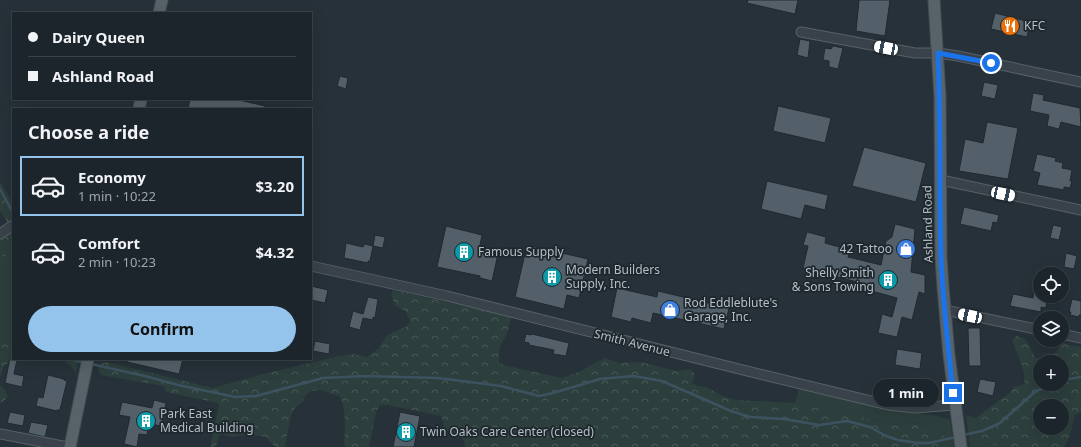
<!DOCTYPE html>
<meta charset="utf-8">
<style>
body{margin:0;font-family:"Noto Sans",sans-serif;background:#252d33;color:#f1f3f6;height:100vh;display:flex;flex-direction:column;font-size:15px;white-space:nowrap}
*{box-sizing:border-box;margin:0}
p{font-size:13px;color:#a0a5a9}
.icon{flex:none;width:22px;height:22px;fill:none;stroke:currentColor;stroke-width:2;stroke-linecap:round;stroke-linejoin:round}
.map{position:relative;flex:1;overflow:hidden}
.drawer{position:absolute;left:12px;top:108px;width:300px;height:252px;display:flex;flex-direction:column;background:#1c252b;border-radius:0px;box-shadow:0 4px 16px #0002,0 0 0 1px #3a4247}
.drawer>*{flex:none}
.top-card{position:absolute;left:12px;top:12px;width:300px;height:88px;border-radius:0px;box-shadow:0 4px 16px #0002,0 0 0 1px #3a4247;display:grid;align-content:center;height:88px;padding:0 16px;background:#1c252b}
.buttons{position:absolute;left:1033px;top:267px;display:grid;gap:8px}
.buttons a{display:grid;place-items:center;width:36px;height:36px;border-radius:50%;background:#1c252b;box-shadow:0 4px 16px #0002,0 0 0 1px #3a4247;font-size:20px}
.end{position:absolute;width:18px;height:18px;margin:-9px;border:5px solid #1a73e8;background:#fff;box-shadow:0 0 0 2px #fff}
.from{border-radius:50%}
.bubble{position:absolute;height:28px;border-radius:14px;background:#1c252b;box-shadow:0 4px 16px #0002,0 0 0 1px #3a4247;font-size:13px;font-weight:700;line-height:28px;text-align:center}
.car{position:absolute;width:12px;height:24px;margin:-12px -6px;border-radius:5px;box-shadow:0 0 3px 1px #0007;background:linear-gradient(#fff 24%,#345 0 40%,#fff 0 76%,#345 0 86%,#fff 0)}
.top-card b{display:flex;align-items:center;gap:14px;height:38px;font-size:15px}
.top-card b+b{border-top:1px solid #3a4247}
.top-card i{width:10px;height:10px;background:#f1f3f6}
ul{padding:0;list-style:none}
li{display:flex;align-items:center;gap:12px;height:60px;margin:0 8px 6px;padding:0 8px;border:2px solid transparent;border-radius:0px}
li div{flex:1}
li b{display:block;font-size:15px}
li em{font-style:normal;font-weight:700}
li.current{border-color:#94c3eb}
li>.icon{width:36px;height:36px;stroke-width:1.5}
h2{padding:0 16px;font-size:18px;line-height:48px}
.cta{display:flex;gap:8px;margin-top:auto;padding:8px 16px}
.cta a{flex:1;height:46px;border-radius:24px;background:#94c3eb;color:#111;font-size:16px;font-weight:700;line-height:46px;text-align:center}
.map>svg:first-child{display:block}
.grass{fill:#2c3f3c}
.forest{fill:url(#forest-crowns);fill-rule:evenodd}
.lines{fill:none;stroke-linecap:round;stroke-linejoin:round}
.stream{stroke:#3d5260;stroke-width:2.5}
.building{fill:#546069;stroke:#202931}
.minor-casing{stroke:#576068;stroke-width:11}
.major-casing{stroke:#454e56;stroke-width:13}
.minor{stroke:#39424a;stroke-width:9}
.major{stroke:#576269;stroke-width:11}
.route{stroke:#1a73e8;stroke-width:5}
.labels{text-anchor:middle;stroke-width:3.5;stroke-linejoin:round;paint-order:stroke}
.poi-label{font-size:12px;fill:#b5bec5;stroke:#1e272e;text-anchor:start}
.street-label{font-size:12px;fill:#b5bec5;stroke:#1e272e}
</style>
<div class="map">
<svg width="1081" height="447" viewBox="0 0 1081 447">
<defs>
<pattern id="forest-crowns" width="20" height="18" patternUnits="userSpaceOnUse"><rect width="20" height="18" fill="#2c3f3c"/><path d="M2 6a3 3 0 1 1 6 0M12 15a3 3 0 1 1 6 0" fill="none" stroke="#485957"/></pattern>
</defs>
<rect width="100%" height="100%" fill="#263139"/>
<path class="grass" d="M7 255H13V333L0 336V258Z
M799 388 898 411C915 414 933 413 950 420L954 447H946L943 433 920 424 903 422H884L795 403Z
M966 415 976 418 982 443C989 446 998 443 1004 447H970Z"/>
<path class="forest" d="M0 182 13 203V220L8 223 0 211Z
M13 230V255H7L0 258V240Z
M393 290 511 317 507 333 499 349V362L503 365 562 378 581 371 596 362 605 358 619 363 641 362 677 371 690 369 695 374 692 383 698 386 706 387 725 397 737 400 795 403 884 422H903L920 424 943 433 946 447H465L464 441 458 434 444 430 443 421 441 416 387 405H380L376 412 369 447H346L344 444C345 428 347 409 339 396L320 390 311 391 306 395 301 403 293 410 290 420 285 447H275L266 437 247 434 232 437 223 434 219 436 216 447H210L219 405 218 403 167 392 163 386 101 375 98 370 100 364 107 362 213 388 263 374 335 357 352 354 367 357 378 349 387 335 406 327 410 322 406 312 395 305 391 295Z
M13 333V359L4 366 0 377V336Z
M1016 336C1030 338 1028 347 1035 357L1041 359 1056 353 1061 343 1081 347V412L1075 415 1070 435 1064 447H1004C998 443 989 446 982 443L976 418 1009 393 1015 386H1020L1024 384C1026 368 1017 355 1012 340ZM1040 362H1062V384H1040ZM1040 406H1062V428H1040Z
M64 359H79L76 372Z
M0 385 5 390 8 397 0 404Z"/>
<g class="lines">
<path class="stream" d="M0 189 13 213
M71 359 84 363
M91 364 145 376 178 385 235 397 256 396 323 378 365 376 438 378 501 386 539 396 553 393 600 379 633 376 662 381 731 411 750 417 784 419 819 425 847 421 870 427 886 436 898 440 919 443H929L956 437
M1062 380 1081 377
M963 435 982 431 1000 423 1036 391 1053 384"/>
</g>
<path class="building" d="M748 0H798L795 14 747 3Z
M859 0H890L885 36 856 31Z
M995 13 1030 22 1027 37 991 29Z
M800 39 810 41 808 58 797 55Z
M833 46 843 48 838 69 829 67V61L823 60 825 48 831 49Z
M340 76 348 78 346 89 337 86Z
M984 82 998 85 995 99 981 96Z
M1033 93 1044 95 1043 100 1080 108 1081 127 1061 122 1059 129 1047 126 1049 115 1030 111Z
M190 99H235L265 106V109H188Z
M778 106 831 118 825 143 773 131Z
M987 122 1018 128 1008 179 959 171 965 139 983 143Z
M864 147 926 163 916 202 852 186Z
M1037 154 1056 158 1055 161 1063 163 1062 168 1072 170 1070 181H1072L1070 188 1064 187V190L1037 185 1040 173 1033 171Z
M767 181 828 195 825 210 805 205 801 219 761 209Z
M964 207 999 215 997 223 993 222 991 231 960 224Z
M895 224 915 229 911 272 925 275V294L919 292 912 320 902 317 897 337 878 333 882 314 892 317 897 298 868 290 869 285 803 268 808 246 803 245 807 232 826 237 825 243 850 250 848 257 881 265 886 241 892 237Z
M1053 225 1062 227 1059 240 1050 238Z
M446 226 482 235 479 250 498 254 492 281 480 278V276L437 267Z
M375 235 385 237 383 248 373 246Z
M346 243 363 247 364 244 373 246 370 261H368V263L344 258Z
M527 245 588 259 579 298 567 295 564 309 515 297Z
M1066 253 1077 256 1074 269 1064 267Z
M311 286 328 290 325 303 311 300Z
M617 288 657 297 658 291 729 308 724 329 653 313 651 323 632 318 631 322 611 317Z
M1034 291 1040 292V296H1047L1046 308 1041 307V312L1010 306 1013 294 1033 298Z
M368 297 378 299 375 318 373 317V320L363 318 360 330 349 327 353 311 363 314Z
M1072 299 1081 301V315H1079V317L1070 315 1071 312H1069Z
M968 328H980L981 366H969Z
M526 334 531 335 532 334 569 343 566 356 553 354 554 350 529 345V343L524 342Z
M315 341 330 344 329 354 313 351Z
M897 349 922 353 920 369 895 365Z
M10 358 17 360 14 374 24 376 22 387 5 383Z
M128 359H183L179 374 127 362Z
M48 375 64 379V380L67 381 60 410H57V411L36 406 38 397 43 398Z
M980 379 996 382 993 396 977 392Z
M154 400 166 403 161 426 151 424 150 429 148 428 147 435 139 434 137 447 124 444 130 417 119 415 122 402 152 408Z
M10 412 25 415 23 426 7 423Z
M400 412 420 416 414 447H393Z
M31 422 48 425 45 437 28 433Z"/>
<g class="lines">
<g class="minor-casing">
<path id="minor" d="M801 32 915 53H938L958 56 1081 82
M941 180 1081 210
M0 234 13 225
M311 266 447 296 743 370 888 405 915 408 955 405
M945 310 1040 330
M1062 334 1081 338
M0 434 68 447"/>
</g>
<g class="major-casing">
<path id="major" d="M934 0 940 96 941 257 943 287 949 355 961 447
M159 13 162 0
M139 109 141 99
M70 447 88 359"/>
</g>
<use href="#minor" class="minor"/>
<use href="#major" class="major"/>
</g>
<g class="lines">
<path class="route" d="M953 393C948 348 943 302 941 257 939 189 941 121 938 53L991 63"/>
</g>
<defs>
<g id="restaurant-disc" transform="scale(1)"><circle r="9.5" fill="#e8710a" stroke="#1e272e"/><path d="M-5-6h1v4h1v-4h1v4h1v-4h1v5L-1.5 .5V6h-2V.5L-5-1ZM5-6V6H3V1.5H1.5Q1.5-4 5-6Z" fill="#fff"/></g>
<g id="shop-disc" transform="scale(1)"><circle r="9.5" fill="#3f7fe0" stroke="#1e272e"/><path d="M-5-2.5h2.3a2.7 3.5 0 0 1 5.4 0H5L5.5 6h-11ZM-1.5-2.5h3a1.5 2.3 0 0 0-3 0Z" fill="#fff"/></g>
<g id="building-disc" transform="scale(1)"><circle r="9.5" fill="#0f9aa8" stroke="#1e272e"/><path d="M-4-6H4V6H1V3H-1V6H-4ZM-2.5-4.3h1.7v1.8h-1.7ZM.8-4.3h1.7v1.8H.8ZM-2.5-1h1.7V.8h-1.7ZM.8-1h1.7V.8H.8Z" fill="#fff"/></g>
</defs>
<g fill-rule="evenodd">
<use href="#restaurant-disc" x="1010" y="26"/>
<use href="#shop-disc" x="906" y="249"/>
<use href="#building-disc" x="464" y="252"/>
<use href="#building-disc" x="552" y="277"/>
<use href="#building-disc" x="888" y="280"/>
<use href="#shop-disc" x="670" y="310"/>
<use href="#building-disc" x="146" y="421"/>
<use href="#building-disc" x="406" y="432"/>
</g>
<g class="labels">
<g class="poi-label">
<text x="1024" y="30">KFC</text>
<text x="892" y="253" text-anchor="end">42 Tattoo</text>
<text x="478" y="256">Famous Supply</text>
<text x="566" y="274">Modern Builders<tspan x="566" dy="14">Supply, Inc.</tspan></text>
<text x="874" y="277" text-anchor="end">Shelly Smith<tspan x="874" dy="14">&amp; Sons Towing</tspan></text>
<text x="684" y="307">Rod Eddleblute's<tspan x="684" dy="14">Garage, Inc.</tspan></text>
<text x="160" y="418">Park East<tspan x="160" dy="14">Medical Building</tspan></text>
<text x="420" y="436">Twin Oaks Care Center (closed)</text>
</g>
<g class="street-label">
<text transform="translate(928 224) rotate(-91)" y="4">Ashland Road</text>
<text transform="translate(632 343) rotate(14)" y="4">Smith Avenue</text>
</g>
</g>
</svg>
<div class="buttons">
<a><svg class="icon" aria-label="locate" viewBox="0 0 24 24"><circle cx="12" cy="12" r="6"/><path d="M12 2v4M12 18v4M2 12h4M18 12h4"/></svg></a>
<a><svg class="icon" aria-label="layers" viewBox="0 0 24 24"><path d="M12 4l9 5-9 5-9-5zM3 14l9 5 9-5"/></svg></a>
<a>+</a>
<a>−</a>
</div>
<i class="end from" style="left:991px;top:63px"></i>
<i class="end" style="left:953px;top:393px"></i>
<div class="bubble" style="left:873px;top:379px;width:66px">1 min</div>
<i class="car" style="left:886px;top:48px;rotate:281deg"></i>
<i class="car" style="left:1003px;top:194px;rotate:102deg"></i>
<i class="car" style="left:970px;top:316px;rotate:282deg"></i>
<div class="top-card">
<b><i class="from"></i>Dairy Queen</b>
<b><i></i>Ashland Road</b>
</div>
<section class="drawer">
<h2>Choose a ride</h2>
<ul>
<li class="current"><svg class="icon" aria-label="car" viewBox="0 0 24 24"><path d="M5 17H2v-5l4-1 3-4h7l3 4 3 1v5h-3M9 17h6M6 11h13"/><circle cx="7" cy="17" r="2"/><circle cx="17" cy="17" r="2"/></svg><div><b>Economy</b><p>1 min · 10:22</p></div><em>$3.20</em></li>
<li><svg class="icon" aria-label="car" viewBox="0 0 24 24"><path d="M5 17H2v-5l4-1 3-4h7l3 4 3 1v5h-3M9 17h6M6 11h13"/><circle cx="7" cy="17" r="2"/><circle cx="17" cy="17" r="2"/></svg><div><b>Comfort</b><p>2 min · 10:23</p></div><em>$4.32</em></li>
</ul>
<div class="cta"><a>Confirm</a></div>
</section>
</div>
